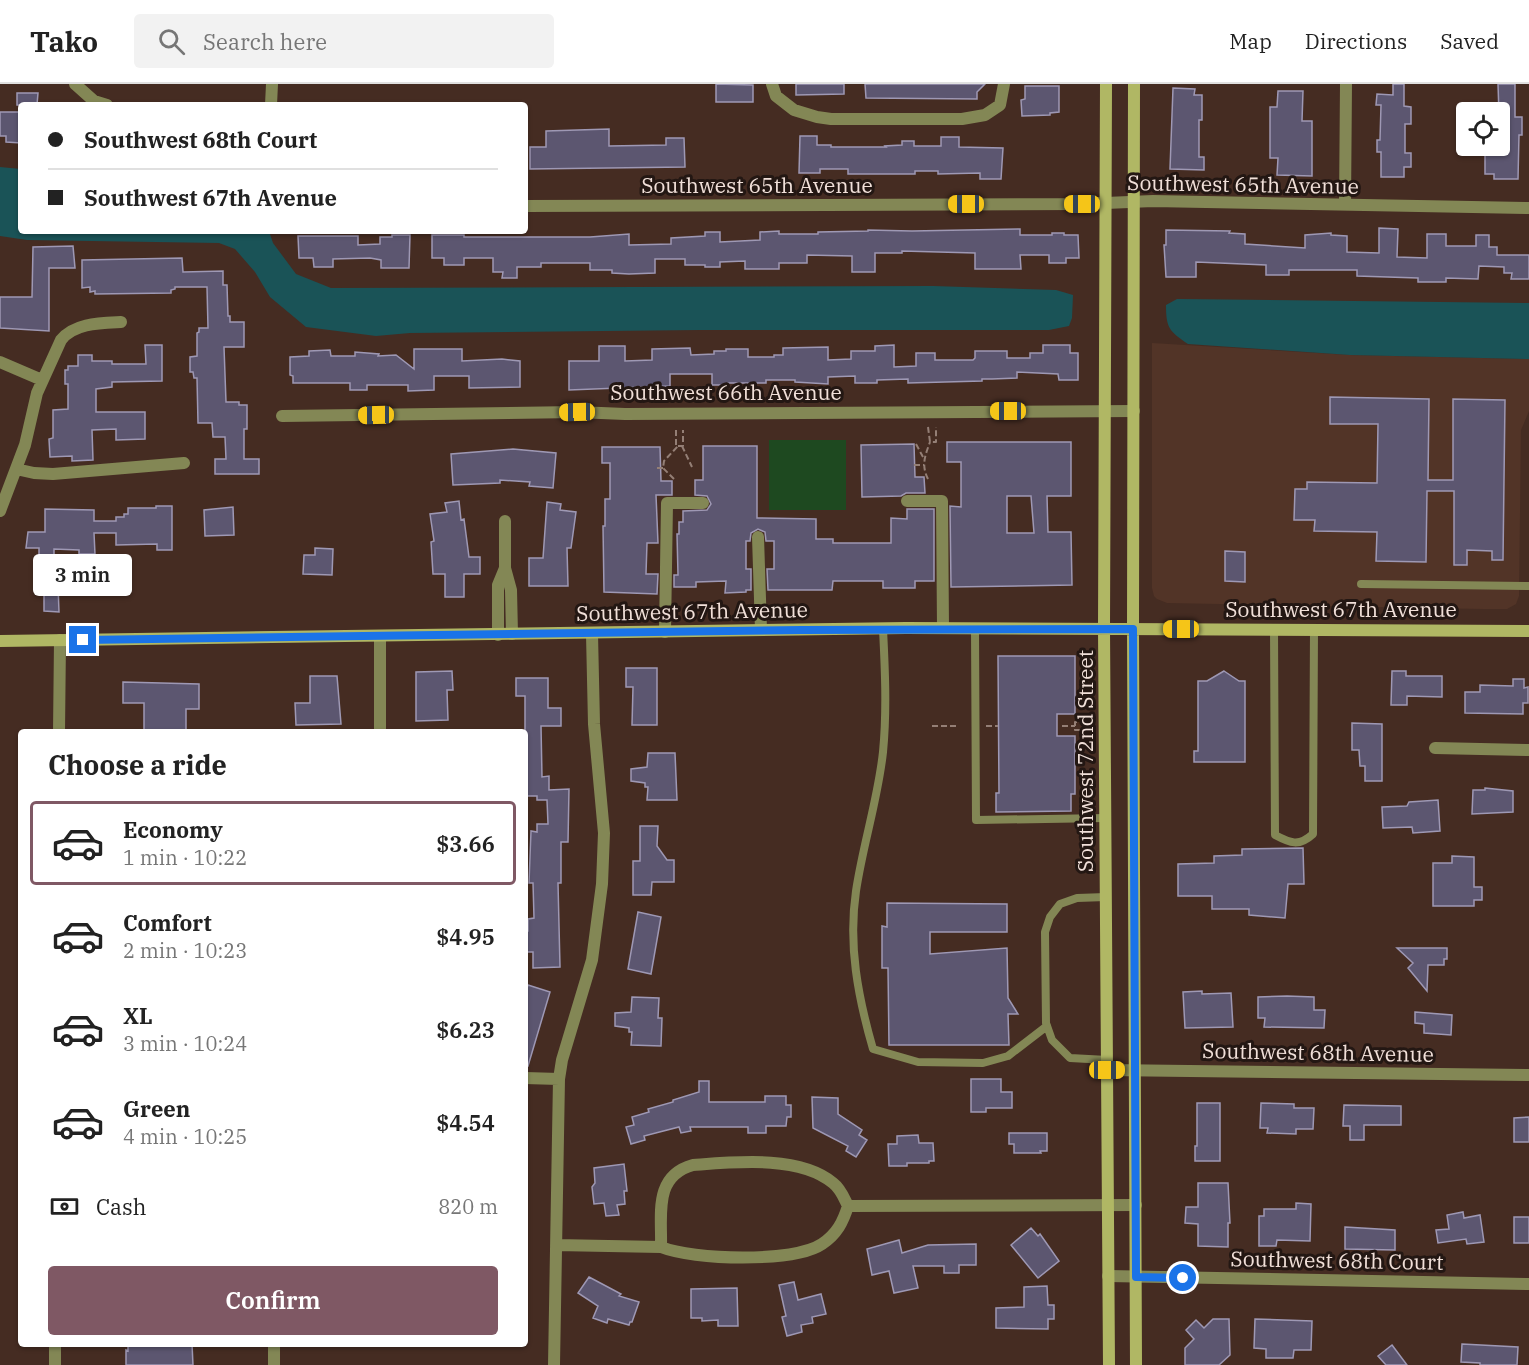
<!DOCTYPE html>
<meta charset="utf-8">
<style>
body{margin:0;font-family:"IBM Plex Serif",serif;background:#f2f2f2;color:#222;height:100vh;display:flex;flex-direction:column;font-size:22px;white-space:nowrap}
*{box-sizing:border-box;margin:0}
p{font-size:20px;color:#767676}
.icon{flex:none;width:33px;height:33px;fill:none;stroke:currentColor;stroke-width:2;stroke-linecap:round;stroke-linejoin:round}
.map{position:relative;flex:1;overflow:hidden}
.drawer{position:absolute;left:18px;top:645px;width:510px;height:618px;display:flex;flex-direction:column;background:#fff;border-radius:6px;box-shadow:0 2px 4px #0004}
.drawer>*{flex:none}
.top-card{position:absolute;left:18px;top:18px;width:510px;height:132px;border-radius:6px;box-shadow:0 2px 4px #0004;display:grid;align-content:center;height:132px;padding:0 30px;background:#fff}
.fabs{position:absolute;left:1456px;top:18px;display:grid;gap:12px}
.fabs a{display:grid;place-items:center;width:54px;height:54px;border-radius:6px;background:#fff;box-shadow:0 2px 4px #0004;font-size:30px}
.end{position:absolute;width:27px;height:27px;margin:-14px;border:8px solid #1a73e8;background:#fff;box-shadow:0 0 0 3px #fff}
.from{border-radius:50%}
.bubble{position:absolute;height:42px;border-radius:6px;background:#fff;box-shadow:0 2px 4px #0004;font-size:20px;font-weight:600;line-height:42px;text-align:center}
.car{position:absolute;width:18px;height:36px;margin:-18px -9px;border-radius:8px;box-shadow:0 0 4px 2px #0007;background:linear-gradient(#f5c518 24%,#345 0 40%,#f5c518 0 76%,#345 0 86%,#f5c518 0)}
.top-card b{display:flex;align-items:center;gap:21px;height:57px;font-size:22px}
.top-card b+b{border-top:2px solid #e0e0e0}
.top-card i{width:15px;height:15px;background:#222}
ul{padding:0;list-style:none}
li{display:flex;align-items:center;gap:18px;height:84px;margin:0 12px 9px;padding:0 18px;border:3px solid transparent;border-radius:6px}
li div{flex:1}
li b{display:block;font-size:22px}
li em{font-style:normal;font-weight:600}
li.on{border-color:#7f5864}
li>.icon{width:54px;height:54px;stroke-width:1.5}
h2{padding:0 30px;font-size:27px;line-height:72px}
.pay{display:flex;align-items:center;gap:15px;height:66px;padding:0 30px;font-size:22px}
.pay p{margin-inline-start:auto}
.button{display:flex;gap:12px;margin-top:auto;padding:12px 30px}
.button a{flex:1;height:69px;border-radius:6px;background:#7f5864;color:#fff;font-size:24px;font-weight:600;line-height:69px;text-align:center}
header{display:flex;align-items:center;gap:36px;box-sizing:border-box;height:84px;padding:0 30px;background:#fff;border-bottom:2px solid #e0e0e0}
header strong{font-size:28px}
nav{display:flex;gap:33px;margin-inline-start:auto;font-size:21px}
.search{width:420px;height:54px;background:#f2f2f2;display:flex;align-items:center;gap:15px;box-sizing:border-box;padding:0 21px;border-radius:6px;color:#767676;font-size:22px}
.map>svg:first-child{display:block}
.built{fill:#523427}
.green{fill:#1e4920}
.water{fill:#1a5357}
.building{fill:#5c5670;stroke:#9e98b4;stroke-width:1.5;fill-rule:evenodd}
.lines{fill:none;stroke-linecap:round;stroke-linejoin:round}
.path{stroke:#947f76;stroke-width:2;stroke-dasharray:6 3;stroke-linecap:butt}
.service{stroke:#838755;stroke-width:8}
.minor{stroke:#838755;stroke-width:12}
.secondary{stroke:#b0b764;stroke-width:12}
.route{stroke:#1a73e8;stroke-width:8}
.labels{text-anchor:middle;stroke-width:6;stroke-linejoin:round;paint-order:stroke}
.street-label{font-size:21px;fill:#f1e0d9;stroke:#231713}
</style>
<header>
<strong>Tako</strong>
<div class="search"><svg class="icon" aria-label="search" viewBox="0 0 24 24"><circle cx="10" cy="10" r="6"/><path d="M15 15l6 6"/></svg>Search here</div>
<nav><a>Map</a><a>Directions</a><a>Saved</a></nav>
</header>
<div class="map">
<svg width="1529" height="1281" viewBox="0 0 1529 1281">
<rect width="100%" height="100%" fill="#452c22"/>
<path class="built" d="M1152 259 1350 271 1529 275V327L1521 346 1519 512 1516 520 1507 525H1483L1167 519 1157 515 1154 512 1152 504Z"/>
<path class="green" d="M769 356H846V426H769Z"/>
<path class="water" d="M0 83 21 85V147H269L273 159 296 190 331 204 933 202 1056 206 1073 211 1072 234 1069 242 1049 246H700L410 249 376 252 306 243 270 213 255 188 235 165 219 159 27 156 0 152Z
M1177 215 1529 219V275L1350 271 1188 260C1169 247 1166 244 1166 221Z"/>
<path class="building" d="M716 0 753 1V18H716Z
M796 0H844V10L796 11Z
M865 0H985L977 8V15L866 14Z
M1393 0H1404V22L1411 23V40H1405V69H1411V83H1404V93H1381V68H1377V56H1380L1381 21H1376L1377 10 1393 11Z
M1498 0H1515V33H1522V51H1519L1518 95H1494V90H1485V62H1500Z
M1025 2H1059V28L1050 29V31L1022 32 1021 16 1025 15Z
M1173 4 1195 5 1194 11H1202V36H1199V73H1204V86L1170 85Z
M1278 7H1303L1302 37H1312V92L1277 91 1278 74H1270V23H1277Z
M17 9H38L37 21H17Z
M0 28H21V59L6 58V52H0Z
M609 45V62L666 61V54H684L685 83 530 85V63H546V47Z
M800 52H817V61H831V63H886L885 62 902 61V57H914V62H941V53H959V63L1003 64 1001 95H980V89L938 90V87H915V90H848V85H820V89H799Z
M1379 144 1398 145 1397 173 1427 174V150H1446V162H1476V151H1489V163H1497V171H1529V195H1511L1512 189H1504V183L1479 182 1478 195 1446 194V198H1418V194L1357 192V186H1289V191H1266V181L1196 178V193H1166L1164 161H1166V146L1230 147 1229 149 1245 150V160L1305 164V151L1331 149V151L1347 152V168L1379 169Z
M1020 145V151H1052V149H1064V151H1078L1079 174H1066V179H1049V171H1020L1021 185H975V169L902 167V169H875V188H852V172L807 171V179H779V185H745V177L720 178V183H705V181H685V175H655V189L629 190 612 189V186H590V179H541V183H517V194H502L503 188H493V174H464V181H444V174H432V151H464V153H590L629 150V161L671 160V154L705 152V148H720V158L760 156V148L779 147V150H818V148L868 147V146L912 147Z
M392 151H410L409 184H381V176L370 174 333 175V183H314L313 174H299L298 152H358V161L380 160V153H392Z
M73 162 75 184H49V247L0 244V213H32L33 163Z
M182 174 183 188 223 187V201H227L228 232H230V238H244V263H224L226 318H239V321H247V345H244V375H259V390H215V375H226L225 353H213L212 339H198L197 294H194L193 288H190V273L197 272V249L199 248V244H208L207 203H175V205L171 206V209L95 210V207L90 208V203L82 204V176Z
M145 261H162V297L112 298V303L96 305V328H145V355L116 356V345L92 346 93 376 72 377V372L50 373 49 355 53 354V326L68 325V300H65V286H68V282H78V271H92V277H112V280H146Z
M894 261V283L916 282V269H935V276H973L975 274V267H1007V274H1030V269H1043V261H1070V269H1078V296H1059L1058 290 1017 288V294L992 295H982V297L908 299V295L877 296V299H855V292L828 293V300L795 298V296H766V299H728V301H712V290H670V302L569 306V277H599V262H625V277L652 276V265L690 264 691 271 714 270V267H726V265H748V273H774V271H783V264L828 263V276L851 275V267H875V262Z
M414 265H462V277L502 275 520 277V303L469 304V292H434V306L408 307V301H367V306H350V299H293V292L290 291V273L309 272V267L330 266 331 272H355V268L379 270 378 272 396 271 414 285Z
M1330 313 1429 315 1428 396H1453V315L1505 316 1503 476H1492V467L1467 466V481H1454V407H1427L1426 478 1376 477 1377 448 1314 447 1315 436H1294L1295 405H1307V398L1377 399 1378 340H1330Z
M947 358H1071V412H1047L1048 448H1071L1072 501 951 503 950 422 961 423V378H947ZM1007 412H1031L1034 449H1007Z
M914 360 915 393H924L925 409H906L901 412 862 413 861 361Z
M703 362H757V434L816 435V455H833V459H891V434L907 435V425H934V497H915V504H883V497H833L832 506H768L767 485H774V457H766L765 448 758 445 751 449 750 457H746V485H751V506H746V508L725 509 726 497 696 498V503H674V491H678L677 450H679V438H683V427L707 426 711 420 707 412 695 411V396H703Z
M602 363H660L661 397H672V411H656L658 459H647L646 490H658L657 510 604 508 603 442H605V415H610V379H602Z
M513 365 556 369 553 404 529 402 530 398 500 396V399L453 401 451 370Z
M459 417 461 436 464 435 469 473H480V490H464V513H445V490H433L431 458 434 457 430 430 447 428 445 419Z
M547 418 561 420 560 426 576 428 571 464H567L568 502H529V474H543Z
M156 422H172V466H157V460L116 461V449H94L95 470H79V466L54 465V501H58L59 528 44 527V509H39V464H26L28 448H45V425L94 426V437H116V433H124V430H128V424H156Z
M233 423 234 451 205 452 204 426Z
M315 464 333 465 332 491 303 490 304 471H315Z
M1225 467 1245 468V498L1225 497Z
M998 572H1075V630H1057V652H1075V710H1071V727L996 728V709H999Z
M626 584H657V641H632L633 603H626Z
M452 587 453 606H447L448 636 416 637V588Z
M1224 587 1239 597H1245V678H1194V667H1198V597H1207Z
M1392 587H1406V592H1442V613L1407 612V621H1391Z
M310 592H337L341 640 296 641 295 619H310Z
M516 594H548V624H561V642H541L542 693 549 692V706L569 705 568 758H561V799H558L560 883 533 884V868H525V847H528V835L534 834 533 799H529L531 747 537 748V740H548L547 716H537V712H525V612H516Z
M1513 595H1524V604L1528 603V619H1523V630L1465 629V608H1480V601L1513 602Z
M123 598 199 600V625H186V648H144V619H123Z
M1352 639 1382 640V697H1365V682H1360L1359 666H1352Z
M648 669H675L677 716H647L648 703H645V699L631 697V685L647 683Z
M1485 704 1513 707V728L1472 730 1473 706H1485Z
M1438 716 1440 747 1413 749 1412 743 1383 744 1382 723 1407 722 1409 718Z
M640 742H658L657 762 667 776H674V798H652L651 811H633V777H640Z
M1303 764 1304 800H1288L1285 834 1249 831V825H1212V812H1178V780L1214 779V772L1242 771V765Z
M1452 772 1474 773V803H1482V816H1474V822H1433V779H1452Z
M887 819 1007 820V848H930V870L1007 864 1008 914 1018 930H1008L1009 961H889L888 884H882V842L887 843Z
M638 828 661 833 651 890 628 885Z
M1397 864H1447V875H1444V881H1428L1427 907 1408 884 1413 879Z
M528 901 550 908 528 982 525 981V911Z
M1202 907V910L1231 909 1233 943 1185 944 1183 908Z
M1287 912 1314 913V926H1325L1324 944 1264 943 1265 934H1258V913Z
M632 913 659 914 658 934H662L661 962 631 961 632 948H629V944L615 942V929L631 928Z
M1415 928 1452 931 1451 951 1424 949V940L1415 939Z
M971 995H1001V1008H1012V1024H986V1028H971Z
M699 997H709V1018H765V1012H786V1021H791V1033H787L786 1042H766V1049H748V1043H690L691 1047 681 1049 679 1043 644 1052 645 1056 631 1060 626 1043 634 1041 632 1033 649 1028 648 1025 673 1018V1016L699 1008Z
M812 1013 838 1014V1030L862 1046 859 1051 867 1056 856 1073 846 1067 848 1062 813 1044Z
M1197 1019H1220V1077H1195V1062H1197Z
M1261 1019 1294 1020V1024H1314L1313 1045H1296V1050L1267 1049 1268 1044H1260Z
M1344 1021 1401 1022V1041H1364V1056H1350V1042H1343Z
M1529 1033V1058H1514V1034Z
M1009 1049H1047V1067H1040L1041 1069H1014V1060H1009Z
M918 1051 919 1059H933L934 1077H929V1079H907V1082H889L888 1060H897V1052Z
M624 1080 627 1107H624L625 1120 617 1121 619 1131 606 1132 604 1119 594 1120 592 1103 595 1099 594 1084Z
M1198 1099H1228L1230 1139H1228V1163L1198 1162V1140L1185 1139 1186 1123H1198Z
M1296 1119 1311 1120 1310 1157 1277 1156 1276 1162H1259V1132H1264V1125H1296Z
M1463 1128 1464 1134 1480 1131 1484 1158 1467 1160 1466 1155 1438 1159 1436 1146 1449 1145 1447 1131Z
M1514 1133H1529V1159H1514Z
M1345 1143 1395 1146V1166L1345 1165Z
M1031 1144 1038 1152 1040 1150 1059 1177 1038 1194 1011 1161Z
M899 1156 902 1169 928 1161 976 1160V1181H959V1189H944V1182H913L918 1204 894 1209 889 1187 872 1191 867 1165Z
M589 1193 621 1210 619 1212 639 1218 632 1238H630L629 1241 608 1235 607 1239 593 1234 598 1222 578 1209Z
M794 1198 798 1216 821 1210 826 1230 812 1233 813 1239 801 1241 802 1248 787 1252 782 1233 786 1232 779 1201Z
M1047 1202 1048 1221H1054V1235H1048V1245L996 1244V1224L1024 1223V1203Z
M737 1204 738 1242H718V1236L702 1237V1234H691V1205Z
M1213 1235H1229L1230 1271 1219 1281H1185V1264L1194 1255 1186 1246 1196 1236 1204 1244Z
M1255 1235 1312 1237 1311 1266H1294L1293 1274H1266V1265L1254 1264Z
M128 1260H192L193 1281H126V1266L128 1267Z
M1462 1260 1518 1263 1517 1281H1480V1279L1461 1278Z
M1392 1261 1407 1281H1386L1378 1272Z"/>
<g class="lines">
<path class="path" d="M928 343 930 358H936V343
M676 346V362H683V346
M916 360 923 373
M682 362 692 383
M914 381H924
M657 384H663
M674 395 663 384 664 377 678 362
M928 395C921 381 925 372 930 358
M932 642H957
M986 642H998
M1062 642H1075
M1089 646H1075V638H1089"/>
<path class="service" d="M1361 500 1529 502
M883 545C885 585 887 627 883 668 878 715 863 760 856 807 848 861 858 913 873 965L918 978 983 979 1008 972 1047 942
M975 545 976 736 1106 734
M1274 545 1275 751C1290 759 1299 763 1313 750L1314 545
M1106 813 1077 814 1060 820 1050 833 1045 848 1046 939 1052 956 1070 974 1107 976"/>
<path class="minor" d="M75 0 94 17 107 21
M772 0 776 12 794 26 817 33 831 35H962L985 31 1000 21 1004 0
M271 21 272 0
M1345 121 1346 0
M525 122 1082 120 1153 117 1529 124
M0 278 42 296
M282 332 577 328 625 330 1134 327
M16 385 34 389 53 390 184 379
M907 417H942L943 544
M0 427 25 361 37 309 61 256C74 239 101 239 121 238
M505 437V484L511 506 512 550
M758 453 761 546
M665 548 667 419H703
M498 551V501L505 484
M59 648 60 556
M380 648V552
M1435 664 1529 666
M1107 986 1529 991
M525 994 559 995
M556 1161 661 1163C693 1176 794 1179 822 1160 837 1150 843 1138 848 1122
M661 1163C662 1131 653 1092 693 1081 734 1078 800 1071 833 1099 841 1105 844 1114 848 1122L1136 1121
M1108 1192 1529 1200
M274 1260V1281
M55 1281V1260
M554 1281 559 995 562 976 592 876 602 800 604 749 594 640 592 550"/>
<path class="secondary" d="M1106 0 1104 545 1109 1281
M1134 0 1133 545 1136 1281
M0 557 906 544 1529 547"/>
</g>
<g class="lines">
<path class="route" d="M83 556 802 546 1133 545 1136 1193 1183 1194"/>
</g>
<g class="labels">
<g class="street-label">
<text transform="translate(1243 101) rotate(1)" y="7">Southwest 65th Avenue</text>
<text x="757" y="109">Southwest 65th Avenue</text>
<text x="726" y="316">Southwest 66th Avenue</text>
<text x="1341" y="533">Southwest 67th Avenue</text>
<text transform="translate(692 528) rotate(-1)" y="7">Southwest 67th Avenue</text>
<text transform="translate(1086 677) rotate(-90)" y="7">Southwest 72nd Street</text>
<text transform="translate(1318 969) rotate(1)" y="7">Southwest 68th Avenue</text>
<text transform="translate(1337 1177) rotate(1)" y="7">Southwest 68th Court</text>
</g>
</g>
</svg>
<div class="fabs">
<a><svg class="icon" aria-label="locate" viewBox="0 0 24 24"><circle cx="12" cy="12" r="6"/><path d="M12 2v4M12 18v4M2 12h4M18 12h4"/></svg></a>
</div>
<i class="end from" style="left:1183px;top:1194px"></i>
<i class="end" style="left:83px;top:556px"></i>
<div class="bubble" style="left:33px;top:470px;width:99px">3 min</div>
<i class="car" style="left:966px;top:120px;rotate:270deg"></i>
<i class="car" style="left:1082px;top:120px;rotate:270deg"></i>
<i class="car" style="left:1008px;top:327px;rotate:270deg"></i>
<i class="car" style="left:577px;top:328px;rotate:269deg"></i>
<i class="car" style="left:376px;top:331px;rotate:269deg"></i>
<i class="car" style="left:1181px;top:545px;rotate:270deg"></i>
<i class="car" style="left:1107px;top:986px;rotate:90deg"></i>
<div class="top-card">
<b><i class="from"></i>Southwest 68th Court</b>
<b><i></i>Southwest 67th Avenue</b>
</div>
<section class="drawer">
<h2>Choose a ride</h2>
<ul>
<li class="on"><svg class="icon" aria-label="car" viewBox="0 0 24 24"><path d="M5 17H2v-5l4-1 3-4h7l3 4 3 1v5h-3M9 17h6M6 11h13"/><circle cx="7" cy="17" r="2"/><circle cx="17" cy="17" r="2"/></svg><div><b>Economy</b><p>1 min · 10:22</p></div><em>$3.66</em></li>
<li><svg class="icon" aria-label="car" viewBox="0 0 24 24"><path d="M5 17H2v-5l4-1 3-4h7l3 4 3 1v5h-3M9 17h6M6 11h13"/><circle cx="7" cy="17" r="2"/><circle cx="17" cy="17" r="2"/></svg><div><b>Comfort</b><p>2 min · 10:23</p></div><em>$4.95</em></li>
<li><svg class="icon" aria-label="car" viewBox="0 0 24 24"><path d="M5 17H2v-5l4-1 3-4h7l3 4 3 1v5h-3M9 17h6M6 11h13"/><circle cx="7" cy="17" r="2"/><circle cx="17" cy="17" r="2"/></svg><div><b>XL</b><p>3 min · 10:24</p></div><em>$6.23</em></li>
<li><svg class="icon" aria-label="car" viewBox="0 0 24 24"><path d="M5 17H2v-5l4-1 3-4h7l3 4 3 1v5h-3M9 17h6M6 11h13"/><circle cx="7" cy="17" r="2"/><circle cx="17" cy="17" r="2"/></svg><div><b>Green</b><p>4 min · 10:25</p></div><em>$4.54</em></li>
</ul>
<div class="pay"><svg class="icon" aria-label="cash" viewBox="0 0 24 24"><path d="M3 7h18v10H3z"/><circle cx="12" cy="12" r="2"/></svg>Cash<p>820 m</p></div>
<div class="button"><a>Confirm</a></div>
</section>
</div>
